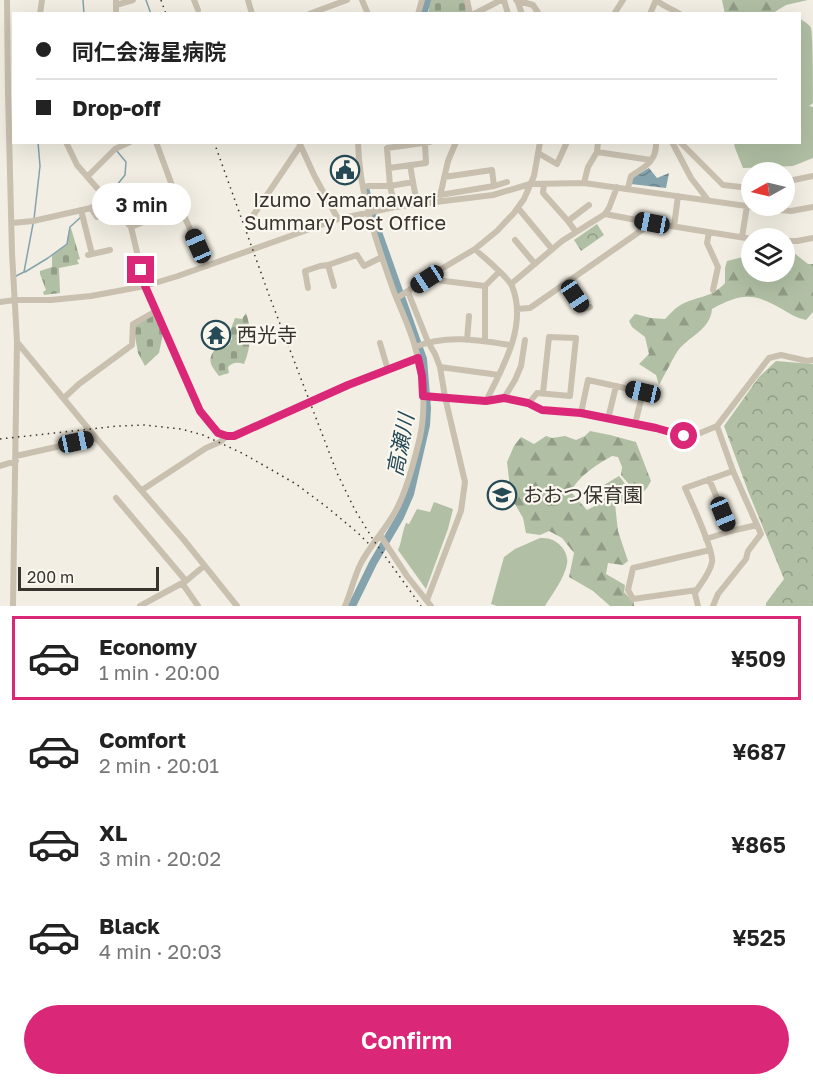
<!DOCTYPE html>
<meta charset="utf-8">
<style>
body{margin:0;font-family:"Golos Text","Noto Sans JP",sans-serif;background:#f2f2f2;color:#222;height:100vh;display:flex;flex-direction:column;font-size:22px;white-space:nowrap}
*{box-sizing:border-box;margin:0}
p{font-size:20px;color:#767676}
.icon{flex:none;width:33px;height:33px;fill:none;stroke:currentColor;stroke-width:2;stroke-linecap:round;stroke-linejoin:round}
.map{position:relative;height:606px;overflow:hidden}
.drawer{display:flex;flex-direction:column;background:#fff;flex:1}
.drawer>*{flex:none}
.banner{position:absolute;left:12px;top:12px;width:789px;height:132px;border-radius:0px;box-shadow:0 6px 24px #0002;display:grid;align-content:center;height:132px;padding:0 24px;background:#fff}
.needle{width:39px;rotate:262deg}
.buttons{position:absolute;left:741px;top:162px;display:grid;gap:12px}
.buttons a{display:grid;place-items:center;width:54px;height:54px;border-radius:50%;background:#fff;box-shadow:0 6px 24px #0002;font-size:30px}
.scale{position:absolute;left:18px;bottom:15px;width:141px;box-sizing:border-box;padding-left:6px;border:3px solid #39332d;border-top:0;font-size:16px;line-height:21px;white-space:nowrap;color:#39332d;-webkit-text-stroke:4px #faf7ef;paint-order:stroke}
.end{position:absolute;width:27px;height:27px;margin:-14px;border:8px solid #db2777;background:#fff;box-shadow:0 0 0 3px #fff}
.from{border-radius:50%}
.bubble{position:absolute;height:42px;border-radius:21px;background:#fff;box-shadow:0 6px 24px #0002;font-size:20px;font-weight:600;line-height:42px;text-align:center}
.car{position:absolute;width:18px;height:36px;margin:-18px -9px;border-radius:8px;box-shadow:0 0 4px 2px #0007;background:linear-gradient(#222 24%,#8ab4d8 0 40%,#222 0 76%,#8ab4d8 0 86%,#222 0)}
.banner b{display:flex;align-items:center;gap:21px;height:57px;font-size:22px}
.banner b+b{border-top:2px solid #e0e0e0}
.banner i{width:15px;height:15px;background:#222}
ul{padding:10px 0 0;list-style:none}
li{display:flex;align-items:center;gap:18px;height:84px;margin:0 12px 9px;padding:0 12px;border:3px solid transparent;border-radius:0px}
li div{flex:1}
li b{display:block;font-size:22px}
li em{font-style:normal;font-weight:600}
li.current{border-color:#db2777}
li>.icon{width:54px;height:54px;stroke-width:1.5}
.button{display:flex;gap:12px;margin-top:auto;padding:12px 24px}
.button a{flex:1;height:69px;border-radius:36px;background:#db2777;color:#fff;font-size:24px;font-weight:600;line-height:69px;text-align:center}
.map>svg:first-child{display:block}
.grass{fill:#b1c0a4}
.forest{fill:url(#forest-firs)}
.cemetery{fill:url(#cemetery-stones)}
.park{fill:url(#park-crowns)}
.water{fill:url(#water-waves)}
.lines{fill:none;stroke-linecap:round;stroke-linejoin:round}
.stream{stroke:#84a3ad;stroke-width:1.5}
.river{stroke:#84a3ad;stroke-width:8}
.minor{stroke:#c9c0b0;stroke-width:6}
.rail{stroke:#39332d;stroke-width:1.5;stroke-dasharray:1.5 4.5;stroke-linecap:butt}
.route{stroke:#db2777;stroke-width:8}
.labels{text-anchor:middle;stroke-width:4.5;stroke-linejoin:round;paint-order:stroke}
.poi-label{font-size:20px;fill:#39332d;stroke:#faf7ef;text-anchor:start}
.water-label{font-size:21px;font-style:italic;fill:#264b57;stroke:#faf7ef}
</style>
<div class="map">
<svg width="813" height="606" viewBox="0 0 813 606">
<defs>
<pattern id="forest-firs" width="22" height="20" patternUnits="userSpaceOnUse" patternTransform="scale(1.5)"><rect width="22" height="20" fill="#b1c0a4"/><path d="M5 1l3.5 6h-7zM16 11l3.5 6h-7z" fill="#919d86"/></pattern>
<pattern id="cemetery-stones" width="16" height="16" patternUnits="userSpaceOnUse" patternTransform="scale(1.5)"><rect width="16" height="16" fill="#b1c0a4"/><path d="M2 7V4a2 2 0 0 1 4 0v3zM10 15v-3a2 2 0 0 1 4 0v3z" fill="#919d86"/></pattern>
<pattern id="park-crowns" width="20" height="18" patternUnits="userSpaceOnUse" patternTransform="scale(1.5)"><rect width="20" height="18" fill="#b1c0a4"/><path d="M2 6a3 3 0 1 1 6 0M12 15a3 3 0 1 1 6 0" fill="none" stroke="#919d86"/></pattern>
<pattern id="water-waves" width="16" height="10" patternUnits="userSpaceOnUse" patternTransform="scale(1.5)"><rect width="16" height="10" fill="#84a3ad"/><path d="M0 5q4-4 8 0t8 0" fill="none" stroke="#6d858d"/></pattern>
</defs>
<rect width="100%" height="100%" fill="#f2eee3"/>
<path class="grass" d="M800 19C804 21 809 24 811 28 813 38 813 88 813 103L809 106 813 107V158L793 166 743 168 735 148 734 143 800 142Z
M434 502 453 509 448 529 426 589 398 550C402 541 402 532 406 523L409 524 417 509 430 512Z
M540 538C544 538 547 538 550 539 560 542 569 553 567 564 564 579 553 593 545 606H497L491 604 504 557 515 549Z"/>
<path class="forest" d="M722 0H808L786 5 773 13 725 14Z
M785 250 794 253 808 264H813V312L806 320C796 318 789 313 780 308 752 292 740 294 712 309 710 331 688 336 677 352 671 362 665 374 659 385L656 375 639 364 649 354 645 337 632 327 629 321 635 314 651 318 665 319C669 315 674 309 679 306 697 295 709 300 725 283V268L727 261 751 255 752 272H784Z
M590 431 610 435 636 442 651 481 647 488 639 496 621 475 622 467 618 457 612 456C599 463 577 477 571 492L587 510 593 507 605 498 599 488 619 476 634 495 625 501 615 504 618 531 628 561 623 565 608 563 606 574 625 585 624 592 634 603V606H610L593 591 569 577 574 553 562 538 549 531 540 535 526 533 523 518 511 497 507 462 514 446 521 437 534 444 546 436 552 438 565 436 576 440 585 436Z"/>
<path class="cemetery" d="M428 0H465L468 13H428L429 9 426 8Z
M71 228 80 259 77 260 79 264 59 268 60 293 44 295 43 292 46 290 40 274V271L52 267V256L67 244 68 235Z
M246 313C252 329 251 348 244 364 237 362 233 362 228 367L229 373 219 376C211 365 206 361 216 348L226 347 230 344V342L232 339 231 329 235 318 242 319Z
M153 314 163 334 159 353 145 366 138 353 133 325Z"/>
<path class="park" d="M597 224 604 235 581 251 574 240Z
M776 361 813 364V606H766V603L784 579 748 491 724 426 759 377Z"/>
<path class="water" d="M649 168 657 178 669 173 666 188 631 184 632 178Z"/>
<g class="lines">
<path class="stream" d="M83 0 84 14
M146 0 151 14
M108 196 125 175 126 162 116 150
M34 219 40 166 38 142
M25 272 48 258 67 244 70 227 81 217
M16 276 24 272 33 224"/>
<path class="river" d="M423 14 427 0
M352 606 373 563 400 517 410 494 426 425 427 408 423 359 377 229 365 188"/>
<path class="minor" d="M7 0 8 94 12 253 17 341 13 606
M116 0V14
M194 0 198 10
M248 0 252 14
M362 0 368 14
M467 0 470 14
M504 0 508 14
M516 0 533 5 539 14
M517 0 522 14
M116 5 133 0
M40 14 42 0
M309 14 347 0
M418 14 422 0
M474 14 501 0
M614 14 623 0
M650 14 656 0C663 6 672 9 680 14
M66 142 77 165 131 227 145 286 200 411 218 433 227 436H234L348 385 418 358
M156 142 180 207 207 266
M299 142 314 175 338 219
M672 142 691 178 708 200
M680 142 723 185 741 187H752
M597 152 651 160
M538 153 557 164 567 142
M410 165 413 182
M389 168 426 163 425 144
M87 177 115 149 130 142
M444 177 492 170 494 186
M784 182 813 176
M584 183 588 167 597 152 598 142
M544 184 543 193 568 221 576 232
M368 186H390L395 207
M628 188 631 176C645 167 657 161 656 142
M440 195 494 186 507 182
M440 196 448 161 456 142
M417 204 413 182 390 186 387 148 430 142
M91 208 97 217 116 210
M518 208 552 249
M81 210 92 254
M605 214 652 223 752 239
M252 217 300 146
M568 221 589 205
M12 223 33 221 91 208 105 197
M674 226 678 196
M131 227 180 207
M709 232 707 243 718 267 713 290
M742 237 747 206
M515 240 535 264
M784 241H797L813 238
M475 249C483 257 508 277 512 286 528 325 503 367 486 401
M88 255 110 250
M428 279 485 286
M566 283 583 309 590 307
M511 284 562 241 605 214 609 208 617 187
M334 286 328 265 357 255 364 266 382 257
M308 288 305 271 320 266 328 265
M408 292 428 342 435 354 440 367 445 397 465 482 461 511 427 600
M397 298 443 268 475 249 497 231 514 213 524 199 534 176 540 142
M0 302 15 300H51L91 296 145 286 178 276 338 219 395 207 493 195 530 184 584 183 768 209 791 211 813 207
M517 309 530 308 652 223
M467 340 469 316
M485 341V286L499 272
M17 342 96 438 184 540 237 606
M380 343 388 370
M415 347C446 334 479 340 510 345
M440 367 499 375
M423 396 486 401 504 398 528 403 542 410 574 412 656 428 685 436H693L717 426 769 358 781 355 807 361 813 360
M64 398 79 384 132 345 133 324 156 311
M504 398 515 380 521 366 525 340
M529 403 537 393 570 396 576 338 549 337 543 393
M581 413 588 380 643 392 635 424
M608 419 616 386
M16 456 96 438
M0 466 16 461
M709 479 731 531
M142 490 206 448 220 442 227 436
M116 498 186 581
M380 535 407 576 431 606
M706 539 731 531 757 525
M182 583 198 606
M697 590 633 599 628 590 633 568 710 550
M140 606 186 581 204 566
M345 606C351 592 354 577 361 563 372 542 391 524 400 502 409 482 415 458 420 437 426 409 424 375 415 347 410 328 401 310 394 292 377 244 359 194 358 142
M698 606 695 594 696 591C702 582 710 573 712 562 714 552 691 501 685 488L733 471
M713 606 718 594 746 559 748 551 761 534 733 471 717 426"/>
<path class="rail" d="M161 0 166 14
M214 142 269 295 337 473 355 510 374 541 421 606
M0 439 118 426 144 425 181 429 203 435 244 454 296 484 328 508 358 533 370 545"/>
</g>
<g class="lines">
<path class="route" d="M141 270 145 286 200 411 218 433 227 436H234L348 385 418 358 422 376 423 396 486 401 504 398 528 403 542 410 581 413 656 428 684 436"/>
</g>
<defs>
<g id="civic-ring" transform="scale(1.5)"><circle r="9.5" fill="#faf7ef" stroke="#264b57" stroke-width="1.5"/><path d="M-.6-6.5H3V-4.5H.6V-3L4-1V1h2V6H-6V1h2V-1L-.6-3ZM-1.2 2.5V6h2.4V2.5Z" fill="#264b57"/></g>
<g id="temple-ring" transform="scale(1.5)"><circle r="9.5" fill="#faf7ef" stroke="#264b57" stroke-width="1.5"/><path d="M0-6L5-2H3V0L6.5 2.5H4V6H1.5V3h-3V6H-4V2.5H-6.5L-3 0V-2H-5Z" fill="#264b57"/></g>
<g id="school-ring" transform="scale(1.5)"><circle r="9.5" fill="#faf7ef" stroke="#264b57" stroke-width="1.5"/><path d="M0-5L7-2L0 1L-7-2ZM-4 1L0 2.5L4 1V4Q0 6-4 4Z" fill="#264b57"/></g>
</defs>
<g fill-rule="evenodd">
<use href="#civic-ring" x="345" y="170"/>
<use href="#temple-ring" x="216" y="335"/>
<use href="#school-ring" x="502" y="495"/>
</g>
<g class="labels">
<g class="poi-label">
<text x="345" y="207" text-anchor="middle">Izumo Yamamawari<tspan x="345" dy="23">Summary Post Office</tspan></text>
<text x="237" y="342">西光寺</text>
<text x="523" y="502">おおつ保育園</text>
</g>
<g class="water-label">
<text transform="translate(401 445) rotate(-79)" y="7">高瀬川</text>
</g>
</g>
</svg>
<div class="buttons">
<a><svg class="needle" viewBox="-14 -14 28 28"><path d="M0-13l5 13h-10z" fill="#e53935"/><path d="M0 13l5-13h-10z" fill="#767676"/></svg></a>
<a><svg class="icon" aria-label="layers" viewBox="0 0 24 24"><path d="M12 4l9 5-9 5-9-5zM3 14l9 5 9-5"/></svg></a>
</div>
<div class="scale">200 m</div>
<i class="end from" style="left:684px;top:436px"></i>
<i class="end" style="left:141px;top:270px"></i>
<div class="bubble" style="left:92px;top:183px;width:99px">3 min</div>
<i class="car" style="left:652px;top:223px;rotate:281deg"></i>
<i class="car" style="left:198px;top:246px;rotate:336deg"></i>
<i class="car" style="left:427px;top:279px;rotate:237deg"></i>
<i class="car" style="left:575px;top:296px;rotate:146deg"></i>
<i class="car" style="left:643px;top:392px;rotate:283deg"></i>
<i class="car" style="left:76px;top:442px;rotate:78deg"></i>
<i class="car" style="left:723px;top:514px;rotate:158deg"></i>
<div class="banner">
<b><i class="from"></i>同仁会海星病院</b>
<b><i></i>Drop-off</b>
</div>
</div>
<section class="drawer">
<ul>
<li class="current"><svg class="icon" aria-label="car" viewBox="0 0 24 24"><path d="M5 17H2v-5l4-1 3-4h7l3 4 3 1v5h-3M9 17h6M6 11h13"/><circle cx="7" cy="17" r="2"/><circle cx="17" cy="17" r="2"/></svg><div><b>Economy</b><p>1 min · 20:00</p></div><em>¥509</em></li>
<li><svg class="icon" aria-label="car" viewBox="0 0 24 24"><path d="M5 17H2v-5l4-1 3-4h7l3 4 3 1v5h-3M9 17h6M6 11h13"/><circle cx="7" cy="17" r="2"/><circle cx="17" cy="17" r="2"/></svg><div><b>Comfort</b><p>2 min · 20:01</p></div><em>¥687</em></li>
<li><svg class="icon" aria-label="car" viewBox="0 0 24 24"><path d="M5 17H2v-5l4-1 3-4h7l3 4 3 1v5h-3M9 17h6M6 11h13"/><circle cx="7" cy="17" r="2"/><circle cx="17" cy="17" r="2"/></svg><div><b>XL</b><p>3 min · 20:02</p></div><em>¥865</em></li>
<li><svg class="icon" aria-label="car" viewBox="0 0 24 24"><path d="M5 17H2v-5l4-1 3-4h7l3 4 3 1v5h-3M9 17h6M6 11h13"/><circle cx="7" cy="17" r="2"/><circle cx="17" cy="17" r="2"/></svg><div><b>Black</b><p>4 min · 20:03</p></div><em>¥525</em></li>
</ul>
<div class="button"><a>Confirm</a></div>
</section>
